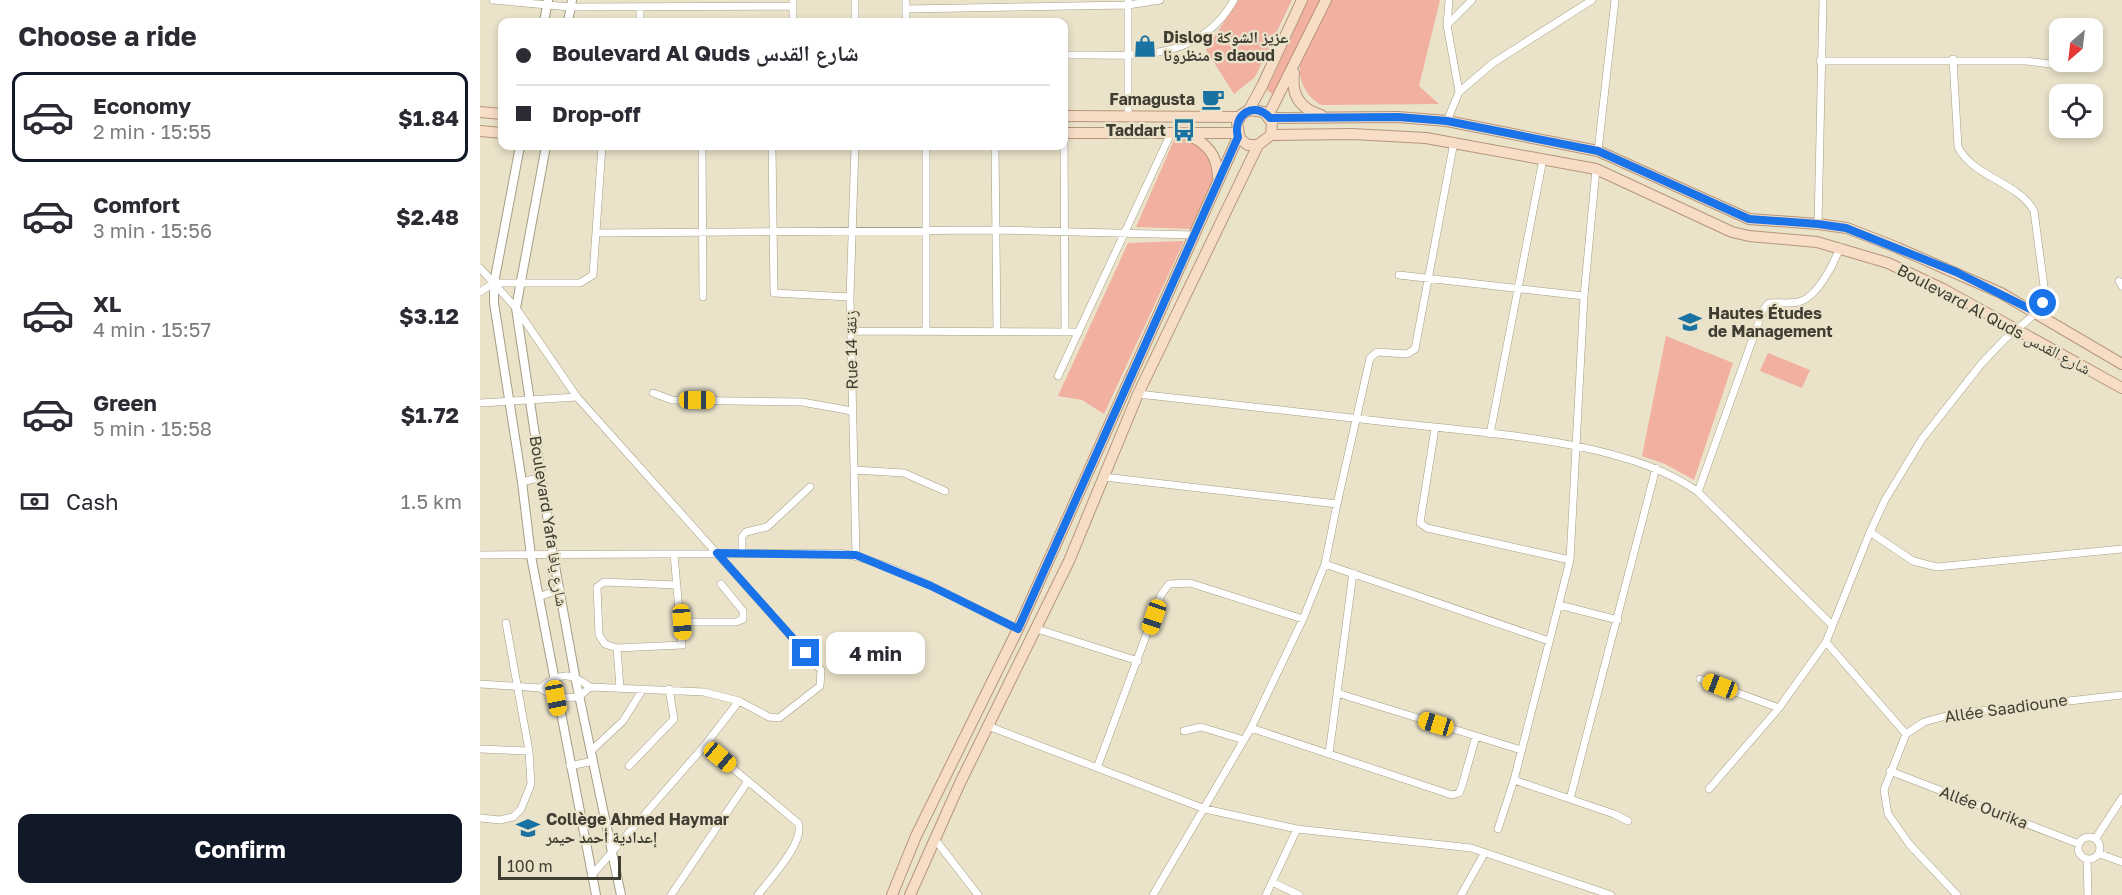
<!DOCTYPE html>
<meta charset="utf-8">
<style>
body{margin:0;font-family:"Golos Text","Noto Naskh Arabic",sans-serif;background:#f2f2f3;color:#2b2b33;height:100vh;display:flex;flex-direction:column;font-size:22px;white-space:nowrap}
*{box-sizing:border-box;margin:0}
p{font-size:20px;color:#7c7c81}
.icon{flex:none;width:33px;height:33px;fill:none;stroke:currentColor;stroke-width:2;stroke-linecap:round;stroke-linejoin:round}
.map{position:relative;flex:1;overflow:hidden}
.sheet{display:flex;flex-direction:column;background:#fff;width:480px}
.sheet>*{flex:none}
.banner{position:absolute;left:18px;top:18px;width:570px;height:132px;border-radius:12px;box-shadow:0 3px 9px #0003;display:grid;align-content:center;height:132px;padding:0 18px;background:#fff}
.needle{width:39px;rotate:208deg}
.buttons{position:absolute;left:1569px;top:18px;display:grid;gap:12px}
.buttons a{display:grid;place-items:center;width:54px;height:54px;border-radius:12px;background:#fff;box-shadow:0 3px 9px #0003;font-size:30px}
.scale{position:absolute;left:18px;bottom:15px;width:123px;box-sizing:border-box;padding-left:6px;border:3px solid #403d33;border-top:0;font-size:16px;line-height:21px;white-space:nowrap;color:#403d33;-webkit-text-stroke:4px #eae2c9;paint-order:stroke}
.end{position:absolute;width:27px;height:27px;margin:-14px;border:8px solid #1a73e8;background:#fff;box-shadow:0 0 0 3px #fff}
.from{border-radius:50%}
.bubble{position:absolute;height:42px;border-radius:12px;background:#fff;box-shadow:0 3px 9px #0003;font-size:20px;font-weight:700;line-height:42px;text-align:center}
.car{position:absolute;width:18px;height:36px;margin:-18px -9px;border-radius:8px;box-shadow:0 0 4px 2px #0007;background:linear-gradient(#f5c518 24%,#345 0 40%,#f5c518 0 76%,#345 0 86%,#f5c518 0)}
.banner b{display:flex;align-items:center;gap:21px;height:57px;font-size:22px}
.banner b+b{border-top:2px solid #e1e1e2}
.banner i{width:15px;height:15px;background:#2b2b33}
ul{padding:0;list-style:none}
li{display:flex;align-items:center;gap:18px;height:90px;margin:0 12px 9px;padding:0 6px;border:3px solid transparent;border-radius:12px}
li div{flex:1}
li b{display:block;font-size:22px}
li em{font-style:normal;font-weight:700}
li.current{border-color:#111827}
li>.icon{width:54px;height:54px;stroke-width:1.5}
h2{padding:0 18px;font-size:27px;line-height:72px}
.pay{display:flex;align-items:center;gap:15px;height:66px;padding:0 18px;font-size:22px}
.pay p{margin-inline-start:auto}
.button{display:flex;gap:12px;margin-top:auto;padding:12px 18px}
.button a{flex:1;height:69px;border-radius:12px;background:#111827;color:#fff;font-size:24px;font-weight:700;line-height:69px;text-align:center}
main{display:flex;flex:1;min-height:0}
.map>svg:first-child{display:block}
.green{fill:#f2b0a1}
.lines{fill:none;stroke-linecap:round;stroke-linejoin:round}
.minor-casing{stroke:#a59d85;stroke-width:8}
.tertiary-casing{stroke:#a59d85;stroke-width:10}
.primary-casing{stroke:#b4967a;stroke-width:12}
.minor{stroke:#fff;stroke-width:7}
.tertiary{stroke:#fff;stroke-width:8}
.primary{stroke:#f7ddc6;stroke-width:10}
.route{stroke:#1a73e8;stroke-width:8}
.labels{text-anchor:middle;stroke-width:4.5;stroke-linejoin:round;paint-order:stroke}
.poi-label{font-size:16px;font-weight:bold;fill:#403d33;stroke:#eae2c9;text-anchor:start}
.street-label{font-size:16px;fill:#403d33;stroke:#eae2c9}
</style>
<main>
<section class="sheet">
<h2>Choose a ride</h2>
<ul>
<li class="current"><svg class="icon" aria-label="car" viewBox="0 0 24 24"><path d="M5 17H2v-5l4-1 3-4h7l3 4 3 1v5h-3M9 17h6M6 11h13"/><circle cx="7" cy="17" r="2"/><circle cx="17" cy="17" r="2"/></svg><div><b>Economy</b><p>2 min · 15:55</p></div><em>$1.84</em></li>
<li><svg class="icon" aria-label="car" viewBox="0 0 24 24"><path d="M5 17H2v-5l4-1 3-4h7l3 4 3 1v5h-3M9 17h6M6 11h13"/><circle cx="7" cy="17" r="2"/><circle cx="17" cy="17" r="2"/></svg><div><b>Comfort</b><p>3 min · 15:56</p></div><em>$2.48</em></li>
<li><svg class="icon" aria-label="car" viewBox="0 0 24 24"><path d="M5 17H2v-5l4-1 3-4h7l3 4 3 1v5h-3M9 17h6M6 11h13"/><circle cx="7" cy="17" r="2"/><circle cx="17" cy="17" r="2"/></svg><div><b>XL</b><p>4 min · 15:57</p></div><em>$3.12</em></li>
<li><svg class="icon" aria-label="car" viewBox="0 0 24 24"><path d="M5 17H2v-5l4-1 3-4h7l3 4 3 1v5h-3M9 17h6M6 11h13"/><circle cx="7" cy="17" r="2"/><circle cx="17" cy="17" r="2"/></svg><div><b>Green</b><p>5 min · 15:58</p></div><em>$1.72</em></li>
</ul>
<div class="pay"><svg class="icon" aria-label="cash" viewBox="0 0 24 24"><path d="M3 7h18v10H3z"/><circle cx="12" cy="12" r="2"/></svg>Cash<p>1.5 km</p></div>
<div class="button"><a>Confirm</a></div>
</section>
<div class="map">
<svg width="1642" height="895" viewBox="0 0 1642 895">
<rect width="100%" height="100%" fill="#eae2c9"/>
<path class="green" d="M758 0H812L775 77 754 94 726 50Z
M828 0H842L794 96 787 90Z
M850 0H960L939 86 959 104 841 105C827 97 818 82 820 65 821 52 844 14 850 0Z
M703 138 714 142 732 157 734 176 712 229 656 227 694 140Z
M704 241 624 414 602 400 578 396 648 243Z
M1186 336 1253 363 1214 480 1185 464 1162 456Z
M1288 353 1330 370 1322 388 1280 371Z"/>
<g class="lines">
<g class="minor-casing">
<path id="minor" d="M13 0 90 7 313 6
M375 0V22
M426 0V22
M648 0V116
M160 7V22
M426 9 648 5 680 0
M313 22V0
M967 25 992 0
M584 55C648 54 717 66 754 0
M1340 61H1546L1601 68
M979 92 1013 63 1112 0
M967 121 979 92 967 25 969 0
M584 133 585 332
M222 146 223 297
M292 146 294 293 370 297
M375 146 370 297 376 555
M515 146 517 332
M1118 151 1135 0
M1338 224 1343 0
M117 233 514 230 714 235
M0 268 36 308 97 397
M919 275 1104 296
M1639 281 1642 286
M0 292 14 283H100L113 275 122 146
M446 330V146
M370 331 599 332
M578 376 691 133
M173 393 192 400 322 402 372 411
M658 394C744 404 830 414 916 423 1003 433 1147 440 1218 492L1351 624
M0 403 97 397 341 670 340 686 299 718 289 717 259 701
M955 428 940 523 947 528 1090 560
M1010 434 1063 159
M374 470 424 473 465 491
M624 477 857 504 845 564 823 619 771 728 673 895
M42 482 62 477
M1218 492 1283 310 1289 303C1298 302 1308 304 1318 302 1337 298 1354 264 1360 247
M857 504 890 358 897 352 927 354 935 349 974 142
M1390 532 1433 561 1457 567 1642 549
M262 553V537L266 532 287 527 330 487
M0 555 359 553C412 561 488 605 538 629
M845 564 1069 641
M59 597 80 589
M1079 605 1138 620
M202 622H256L263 619V611L241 584
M557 629 658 661
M1346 642 1426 734
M137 648 125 644 119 635 117 587 124 582 197 585
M1220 679 1299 708
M0 684 60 688 77 698 99 697 110 687
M60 688C80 672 90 672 110 687L224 692 259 701 225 745 112 875
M140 688 137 648 202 645 194 554
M857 693 1041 750
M508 726 725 809 817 829 786 895
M771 728 972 795 979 793 982 786 996 736
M704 731 721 727 764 740
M225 745 318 823C326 841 290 879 278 895
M0 749 49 751
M111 751 143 721 163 689
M849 754 873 573
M90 766 113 761
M149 766 194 719 189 689
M617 768 681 595 689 584 710 583 823 619
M1410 771 1599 844
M1034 780 1090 799
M1229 789 1299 708 1346 642 1390 532 1405 500 1442 439 1502 363 1526 338 1560 310 1565 294 1554 211C1538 182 1493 177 1478 147L1473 59
M0 818 20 820 33 817 41 809 51 784 49 751 26 623
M1148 821 1134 814 1090 799 1176 468
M817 829 991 848 1131 895
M1018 829 1034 780 1090 560 1104 296 1116 169
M1598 848a11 11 0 1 1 22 0a11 11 0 1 1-22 0Z
M454 838 498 895
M1616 838 1642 798
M1620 854 1642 862
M1607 859 1608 895
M792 882 819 895
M191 895 268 781
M981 895 1004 854
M1477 895 1430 845 1408 814 1404 790 1426 734 1444 722 1473 714 1642 695"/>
</g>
<g class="tertiary-casing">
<path id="tertiary" d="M64 22 68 0
M88 22 92 0
M40 146 14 283V303L42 482 51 556 116 895
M66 146 36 308 73 555 95 676 141 895"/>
</g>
<g class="primary-casing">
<path id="primary" d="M814 73C811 95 820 109 841 115
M769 110 784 112 792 123 791 135 778 145H768L760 139 757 123 762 114 769 110 782 86 822 0
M0 112 22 114
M584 116 759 117
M788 116 846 0
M790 118 918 117 967 121 1118 151 1269 219 1338 224 1367 228 1418 248 1521 293 1642 364
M0 131 22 133
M584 133H757
M708 135C728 144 737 155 738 177
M791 135 872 134 946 138 1116 169 1252 232 1269 236 1337 242 1408 263 1463 289 1642 388
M412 895 436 836 538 629 758 137
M430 895 480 783 589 561 658 394 778 145"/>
</g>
<use href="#minor" class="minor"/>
<use href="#tertiary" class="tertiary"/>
<use href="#primary" class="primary"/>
</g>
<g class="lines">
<path class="route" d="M326 653 237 553 376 555 451 586 538 629 758 137C752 115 774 100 790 118L918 117 967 121 1118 151 1269 219 1338 224 1366 228 1476 272 1558 313 1563 303"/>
</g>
<defs>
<g id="shop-bare" transform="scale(1.8)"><path d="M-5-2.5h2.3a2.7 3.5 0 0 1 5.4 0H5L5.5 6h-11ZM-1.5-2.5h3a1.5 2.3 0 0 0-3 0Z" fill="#1972a1" stroke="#eae2c9" stroke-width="2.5" paint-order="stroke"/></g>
<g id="cafe-bare" transform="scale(1.8)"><path d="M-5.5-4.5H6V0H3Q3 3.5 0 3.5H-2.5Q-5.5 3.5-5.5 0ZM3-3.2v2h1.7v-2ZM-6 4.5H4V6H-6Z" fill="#1972a1" stroke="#eae2c9" stroke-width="2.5" paint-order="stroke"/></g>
<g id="bus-bare" transform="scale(1.8)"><path d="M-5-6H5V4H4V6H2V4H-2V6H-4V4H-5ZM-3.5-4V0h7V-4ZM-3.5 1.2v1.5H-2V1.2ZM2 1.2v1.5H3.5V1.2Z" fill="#1972a1" stroke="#eae2c9" stroke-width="2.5" paint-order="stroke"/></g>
<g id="university-bare" transform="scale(1.8)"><path d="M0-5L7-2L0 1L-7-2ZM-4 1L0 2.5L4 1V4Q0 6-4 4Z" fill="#1972a1" stroke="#eae2c9" stroke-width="2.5" paint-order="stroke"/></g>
<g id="school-bare" transform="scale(1.8)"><path d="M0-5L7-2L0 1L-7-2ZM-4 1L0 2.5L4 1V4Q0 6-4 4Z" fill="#1972a1" stroke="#eae2c9" stroke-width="2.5" paint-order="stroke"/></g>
</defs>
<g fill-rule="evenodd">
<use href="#shop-bare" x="665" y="46"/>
<use href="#cafe-bare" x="733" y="99"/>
<use href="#bus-bare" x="704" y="130"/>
<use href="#university-bare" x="1210" y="322"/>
<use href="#school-bare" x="48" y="828"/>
</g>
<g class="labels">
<g class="poi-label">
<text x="683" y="43">Dislog عزيز الشوكة<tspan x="683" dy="18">منظرونا s daoud</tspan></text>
<text x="715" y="105" text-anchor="end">Famagusta</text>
<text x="686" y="136" text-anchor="end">Taddart</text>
<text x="1228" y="319">Hautes Études<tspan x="1228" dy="18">de Management</tspan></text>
<text x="66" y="825">Collège Ahmed Haymar<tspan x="66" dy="18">إعدادية أحمد حيمر</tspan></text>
</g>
<g class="street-label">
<text transform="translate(1514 319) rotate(28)" y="6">Boulevard Al Quds شارع القدس</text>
<text transform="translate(371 350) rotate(-91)" y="6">Rue 14 زنقة</text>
<text transform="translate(69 521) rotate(81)" y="6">Boulevard Yafa شارع يافا</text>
<text transform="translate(1526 708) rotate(-8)" y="6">Allée Saadioune</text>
<text transform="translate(1504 807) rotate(21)" y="6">Allée Ourika</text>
</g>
</g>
</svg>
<div class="buttons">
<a><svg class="needle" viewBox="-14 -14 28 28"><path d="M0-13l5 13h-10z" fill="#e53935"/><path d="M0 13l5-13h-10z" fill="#7c7c81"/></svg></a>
<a><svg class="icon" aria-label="locate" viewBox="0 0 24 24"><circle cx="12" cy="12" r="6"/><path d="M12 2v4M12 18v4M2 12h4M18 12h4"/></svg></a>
</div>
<div class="scale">100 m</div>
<i class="end from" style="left:1563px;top:303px"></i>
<i class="end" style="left:326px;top:653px"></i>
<div class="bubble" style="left:346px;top:632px;width:99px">4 min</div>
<i class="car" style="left:217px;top:400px;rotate:90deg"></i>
<i class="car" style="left:674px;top:617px;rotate:199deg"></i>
<i class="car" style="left:202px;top:622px;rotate:176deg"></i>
<i class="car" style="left:1240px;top:686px;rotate:291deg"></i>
<i class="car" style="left:76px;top:698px;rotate:169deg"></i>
<i class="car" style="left:956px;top:724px;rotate:287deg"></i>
<i class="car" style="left:240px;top:757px;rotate:130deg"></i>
<div class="banner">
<b><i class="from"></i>Boulevard Al Quds شارع القدس</b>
<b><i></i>Drop-off</b>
</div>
</div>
</main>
